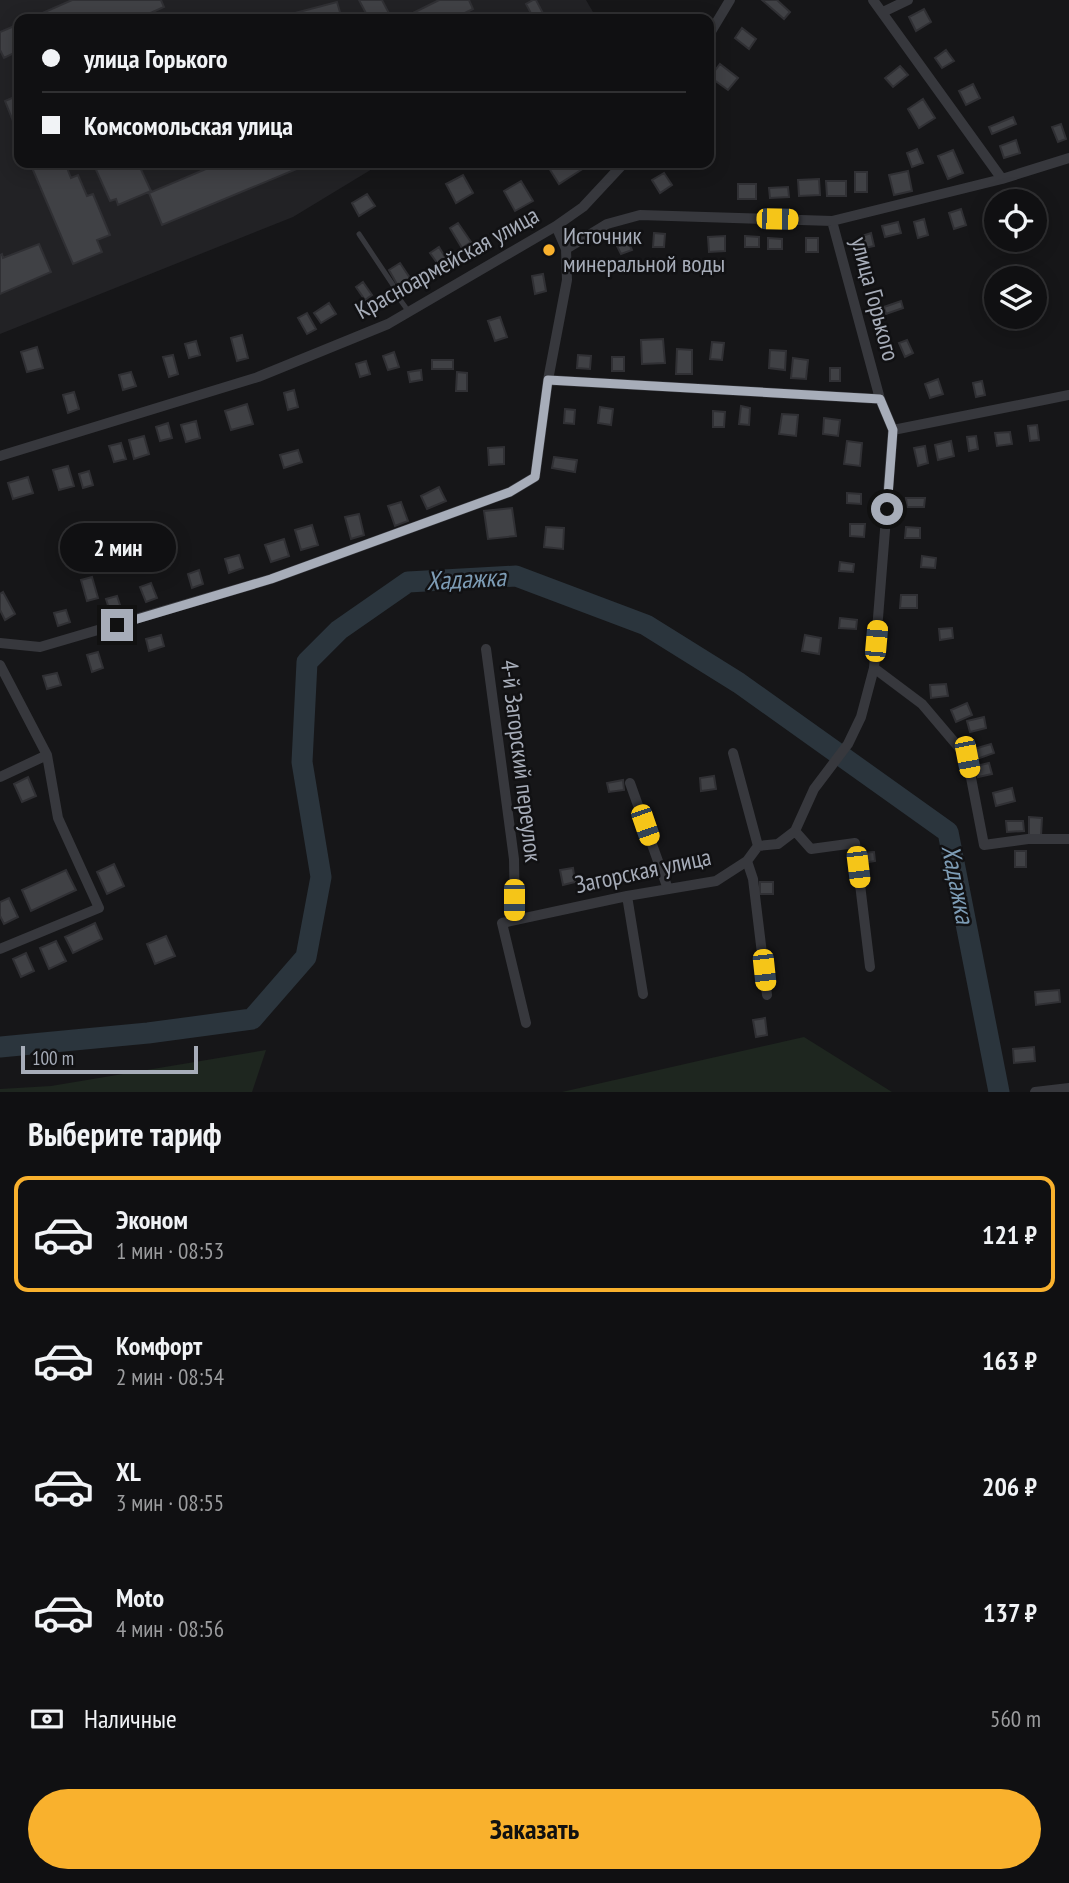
<!DOCTYPE html>
<html lang="ru">
<meta charset="utf-8">
<style>
body{margin:0;font-family:"PT Sans Narrow",sans-serif;background:#19191b;color:#f1f3f6;height:100vh;display:flex;flex-direction:column;font-size:26px;white-space:nowrap}
*{box-sizing:border-box;margin:0}
p{font-size:23px;color:#9c9d9f}
.icon{flex:none;width:38px;height:38px;fill:none;stroke:currentColor;stroke-width:2;stroke-linecap:round;stroke-linejoin:round}
.map{position:relative;height:1092px;overflow:hidden}
.details{display:flex;flex-direction:column;background:#101012;flex:1}
.details>*{flex:none}
.hud{position:absolute;left:14px;top:14px;width:700px;height:154px;border-radius:14px;box-shadow:0 4px 18px #0003,0 0 0 2px #303032;display:grid;align-content:center;height:154px;padding:0 28px;background:#101012}
.fabs{position:absolute;left:984px;top:189px;display:grid;gap:14px}
.fabs a{display:grid;place-items:center;width:63px;height:63px;border-radius:50%;background:#101012;box-shadow:0 4px 18px #0003,0 0 0 2px #303032;font-size:35px}
.scale{position:absolute;left:21px;bottom:18px;width:177px;box-sizing:border-box;padding-left:7px;border:4px solid #a7adb9;border-top:0;font-size:19px;line-height:24px;white-space:nowrap;color:#a7adb9;-webkit-text-stroke:5px #111113;paint-order:stroke}
.end{position:absolute;width:32px;height:32px;margin:-16px;border:9px solid #a7adb9;background:#111;box-shadow:0 0 0 4px #111}
.from{border-radius:50%}
.bubble{position:absolute;height:49px;border-radius:24px;background:#101012;box-shadow:0 4px 18px #0003,0 0 0 2px #303032;font-size:23px;font-weight:600;line-height:49px;text-align:center}
.car{position:absolute;width:21px;height:42px;margin:-21px -10px;border-radius:9px;box-shadow:0 0 5px 2px #0007;background:linear-gradient(#f5c518 24%,#345 0 40%,#f5c518 0 76%,#345 0 86%,#f5c518 0)}
.hud b{display:flex;align-items:center;gap:24px;height:66px;font-size:26px}
.hud b+b{border-top:2px solid #303032}
.hud i{width:18px;height:18px;background:#f1f3f6}
ul{padding:0;list-style:none}
li{display:flex;align-items:center;gap:21px;height:116px;margin:0 14px 10px;padding:0 14px;border:4px solid transparent;border-radius:14px}
li div{flex:1}
li b{display:block;font-size:26px}
li em{font-style:normal;font-weight:600}
li.active{border-color:#f9b12d}
li>.icon{width:63px;height:63px;stroke-width:1.5}
h2{padding:0 28px;font-size:32px;line-height:84px}
.pay{display:flex;align-items:center;gap:18px;height:77px;padding:0 28px;font-size:26px}
.pay p{margin-inline-start:auto}
.button{display:flex;gap:14px;margin-top:auto;padding:14px 28px}
.button a{flex:1;height:80px;border-radius:42px;background:#f9b12d;color:#111;font-size:28px;font-weight:600;line-height:80px;text-align:center}
.map>svg:first-child{display:block}
.built{fill:#222225}
.green{fill:#1e261f}
.lines{fill:none;stroke-linecap:round;stroke-linejoin:round}
.river{stroke:#2b353d;stroke-width:21}
.building{fill:#404145;stroke:#303034;stroke-width:2}
.lane{stroke:#37383d;stroke-width:5}
.street{stroke:#37383d;stroke-width:10}
.route{stroke:#a7adb9;stroke-width:9}
.poi-dot{fill:#f9b12d;stroke:#111113;stroke-width:2.5}
.labels{text-anchor:middle;stroke-width:5;stroke-linejoin:round;paint-order:stroke}
.poi-label{font-size:24px;fill:#a7adb9;stroke:#111113;text-anchor:start}
.street-label{font-size:24px;fill:#a7adb9;stroke:#111113}
.water-label{font-size:26px;font-style:italic;fill:#7d9cb5;stroke:#111113}
</style>
<div class="map">
<svg width="1069" height="1092" viewBox="0 0 1069 1092">
<rect width="100%" height="100%" fill="#161618"/>
<path class="built" d="M0 0H586L597 19H19V163H382L293 217 0 334Z"/>
<path class="green" d="M804 1037 892 1092H562Z
M266 1050 252 1092H0V1089L51 1086Z"/>
<g class="lines">
<path class="river" d="M0 1047 148 1033 252 1019 306 957 321 877 302 762 307 662 339 630 408 582 516 576 646 625 739 683 948 832 999 1092"/>
</g>
<path class="building" d="M72 0H161L164 7 137 19H29Z
M359 0H382L392 19H369Z
M439 0H469L473 9 453 19H401Z
M533 0H536L546 19H534L526 4Z
M762 0H777L790 12 784 19Z
M337 2 342 19H296L295 13Z
M924 9 931 22 916 31 909 17Z
M19 24V58L16 52 4 58 0 50V32Z
M742 28 756 39 749 49 735 38Z
M946 50 954 61 942 68 935 58Z
M720 64 738 78 728 90 710 77Z
M900 66 908 75 893 87 885 78Z
M973 84 980 98 966 105 959 91Z
M19 95V136L5 101Z
M923 99 935 118 919 128 908 109Z
M1013 117 1016 124 992 134 989 127Z
M1061 124 1066 139 1058 142 1052 127Z
M1016 140 1020 153 1004 158 1000 146Z
M917 149 923 163 912 167 907 153Z
M953 150 963 173 948 179 938 156Z
M30 163H65L71 178 78 175 87 196 93 194 110 235 97 240 102 252 73 264Z
M93 163H138L151 191 118 205 116 199 110 201Z
M220 163H311L162 225 149 193Z
M551 163H581L584 168 559 184 547 165Z
M908 171 912 191 894 195 889 175Z
M855 172H867V192H855Z
M664 173 672 185 660 193 652 180Z
M463 175 473 193 456 203 446 184Z
M819 179 820 195 799 196 798 180Z
M521 181 533 201 515 211 504 191Z
M826 181H846V196H827Z
M738 184H756V199H738Z
M788 187 789 197 770 198 769 188Z
M367 194 375 206 359 216 352 203Z
M961 209 966 225 954 229 949 213Z
M924 219 928 235 918 238 914 222Z
M898 222 901 233 885 237 882 226Z
M458 223 471 242 462 248 450 228Z
M654 233 665 234 664 247H653Z
M871 233 874 246 865 248 862 236Z
M625 235 632 250 621 254 614 240Z
M725 236V251L709 252 708 237Z
M745 236 759 237V247H745Z
M768 238 782 239V249H768Z
M806 238H818V252H806Z
M39 244 51 272 0 294V255L2 254 3 258Z
M439 247 448 262 440 267 430 253Z
M400 263 410 278 398 286 389 270Z
M543 274 546 291 535 294 532 276Z
M363 282 372 295 365 300 356 287Z
M901 301 903 308 886 314 884 307Z
M329 303 336 314 321 323 314 313Z
M307 313 316 329 307 334 298 318Z
M500 317 507 337 495 341 488 321Z
M242 335 248 358 237 361 231 338Z
M663 339 665 363 642 364 641 340Z
M907 340 913 353 905 357 899 343Z
M196 341 200 355 189 358 185 344Z
M712 342 724 343 722 360 710 359Z
M37 347 43 368 27 372 21 352Z
M677 349 692 350V374H676Z
M770 350 786 351 785 370 769 368Z
M394 352 399 367 388 370 383 356Z
M173 355 178 374 169 377 163 357Z
M578 355 591 356 590 369 577 368Z
M612 357H624V371H612Z
M793 358 808 360 806 379 791 378Z
M432 360H453V369H432Z
M366 361 370 374 360 377 356 364Z
M830 368H840V381H830Z
M421 370 422 380 410 382 408 372Z
M131 372 136 386 123 390 119 375Z
M457 372 467 373V391H456Z
M938 379 943 394 930 398 925 384Z
M982 381 985 395 976 397 973 383Z
M294 390 298 407 288 410 284 393Z
M74 392 79 409 68 413 63 395Z
M247 404 253 424 231 430 225 411Z
M741 406 750 408 749 425 739 424Z
M600 407 613 409 611 425 598 423Z
M565 409 575 410 574 424 564 423Z
M713 411 725 412 724 427H713Z
M782 414 798 415 796 436 779 434Z
M824 418 840 420 838 436 823 434Z
M196 421 200 438 186 442 181 425Z
M168 423 172 438 160 441 156 427Z
M1037 425 1039 440 1030 441 1028 426Z
M1010 432 1012 444 997 446 995 433Z
M144 436 149 454 134 459 129 440Z
M976 436 978 449 969 451 967 437Z
M847 441 862 443 860 466 844 464Z
M951 441 954 456 938 460 935 445Z
M121 443 126 459 114 462 109 446Z
M925 446 928 463 918 466 914 448Z
M504 447V464L489 465 488 448Z
M298 450 302 462 284 468 280 455Z
M554 457 577 460 575 472 552 468Z
M68 466 74 486 59 490 53 470Z
M89 471 93 485 83 488 79 474Z
M28 477 33 493 13 499 8 483Z
M439 487 446 501 427 509 421 496Z
M847 493 861 494V504L847 503Z
M906 498H925L924 507H907Z
M401 502 408 521 395 526 388 506Z
M512 508 516 536 488 539 484 511Z
M359 514 364 535 351 539 345 517Z
M850 524H865L864 537 850 536Z
M312 525 318 545 301 550 295 530Z
M546 527 564 528 563 549 544 547Z
M906 527 920 528V538H905Z
M284 539 289 556 271 562 265 545Z
M239 555 243 568 229 573 225 559Z
M922 556 936 558 935 568 921 567Z
M840 562 854 564 853 572 839 571Z
M199 570 203 584 192 588 188 574Z
M92 577 98 598 87 601 81 580Z
M151 583 157 598 146 602 140 587Z
M3 592 15 614 5 620 0 610V594Z
M901 595H917V608H900Z
M117 596 121 608 110 612 106 599Z
M66 610 70 622 58 626 54 613Z
M840 618 857 620 856 629 839 628Z
M952 628 953 638 940 640 939 629Z
M161 635 164 646 149 651 146 639Z
M805 635 821 638 819 654 802 651Z
M98 652 103 668 92 672 87 655Z
M57 673 61 685 47 689 43 676Z
M946 684 948 696 931 698 930 685Z
M967 703 972 715 956 722 951 710Z
M984 717 986 728 970 732 967 721Z
M991 744 994 753 977 759 974 749Z
M989 763 992 774 978 777 976 766Z
M714 776 716 789 701 791 700 778Z
M28 777 36 796 22 802 14 784Z
M623 780 624 790 609 792 607 783Z
M1012 788 1015 801 996 806 993 793Z
M1029 817 1042 818 1041 836H1029Z
M1006 821H1023L1024 831 1007 832Z
M1015 851H1026V867H1015Z
M874 852 875 861 863 863 861 853Z
M114 864 124 886 107 894 97 872Z
M573 868 575 882 563 885 560 870Z
M66 870 76 890 31 911 22 890Z
M760 882H773V894H760Z
M9 898 18 917 4 924 0 916V902Z
M95 923 102 939 73 953 65 937Z
M166 936 175 956 155 964 147 944Z
M56 941 66 961 49 969 40 948Z
M26 953 34 971 21 977 13 959Z
M1059 990 1060 1002 1036 1005 1035 992Z
M765 1018 767 1035 756 1037 753 1020Z
M1034 1047 1035 1061 1014 1063 1013 1049Z"/>
<g class="lines">
<path class="lane" d="M359 234 393 285 401 301 409 312"/>
<path class="street" d="M873 0 1002 179
M883 12 908 0
M709 35 730 0
M832 221 880 399 893 430 874 668 922 704 967 757 984 845 1028 839H1069
M556 226 566 249 607 224 640 215 832 221 1002 179 1069 158
M548 380 880 399
M893 430 1069 395
M0 456 258 377 388 324 556 226 583 207 624 163
M0 643 40 647 271 579 510 492 535 477 548 380 567 280 566 249
M486 649 514 859 515 920
M0 665 47 755 58 818 99 908 0 949
M733 753 758 846
M0 777 47 755
M630 783 668 889
M795 831 814 789 848 744 861 717 874 668
M747 861 753 879 767 995
M627 896 643 994
M526 1023 502 923 627 896 716 881 747 861 758 846 778 844 795 831 811 849 855 843 870 967
M1035 1092 1069 1088"/>
</g>
<g class="lines">
<path class="route" d="M117 625 271 579 510 492 535 477 548 380 880 399 893 430 887 509"/>
</g>
<circle class="poi-dot" cx="549" cy="250" r="7"/>
<g class="labels">
<g class="poi-label">
<text x="563" y="244">Источник<tspan x="563" dy="28">минеральной воды</tspan></text>
</g>
<g class="street-label">
<text transform="translate(447 263) rotate(-29)" y="8">Красноармейская улица</text>
<text transform="translate(875 299) rotate(75)" y="8">улица Горького</text>
<text transform="translate(521 761) rotate(83)" y="8">4-й Загорский переулок</text>
<text transform="translate(643 871) rotate(-12)" y="8">Загорская улица</text>
</g>
<g class="water-label">
<text transform="translate(466 579) rotate(-3)" y="9">Хадажка</text>
<text transform="translate(958 884) rotate(79)" y="9">Хадажка</text>
</g>
</g>
</svg>
<div class="fabs">
<a><svg class="icon" aria-label="locate" viewBox="0 0 24 24"><circle cx="12" cy="12" r="6"/><path d="M12 2v4M12 18v4M2 12h4M18 12h4"/></svg></a>
<a><svg class="icon" aria-label="layers" viewBox="0 0 24 24"><path d="M12 4l9 5-9 5-9-5zM3 14l9 5 9-5"/></svg></a>
</div>
<div class="scale">100 m</div>
<i class="end from" style="left:887px;top:509px"></i>
<i class="end" style="left:117px;top:625px"></i>
<div class="bubble" style="left:60px;top:523px;width:116px">2 мин</div>
<i class="car" style="left:777px;top:219px;rotate:91deg"></i>
<i class="car" style="left:876px;top:641px;rotate:5deg"></i>
<i class="car" style="left:967px;top:757px;rotate:169deg"></i>
<i class="car" style="left:645px;top:825px;rotate:161deg"></i>
<i class="car" style="left:858px;top:867px;rotate:173deg"></i>
<i class="car" style="left:514px;top:900px;rotate:180deg"></i>
<i class="car" style="left:764px;top:970px;rotate:174deg"></i>
<div class="hud">
<b><i class="from"></i>улица Горького</b>
<b><i></i>Комсомольская улица</b>
</div>
</div>
<section class="details">
<h2>Выберите тариф</h2>
<ul>
<li class="active"><svg class="icon" aria-label="car" viewBox="0 0 24 24"><path d="M5 17H2v-5l4-1 3-4h7l3 4 3 1v5h-3M9 17h6M6 11h13"/><circle cx="7" cy="17" r="2"/><circle cx="17" cy="17" r="2"/></svg><div><b>Эконом</b><p>1 мин · 08:53</p></div><em>121 ₽</em></li>
<li><svg class="icon" aria-label="car" viewBox="0 0 24 24"><path d="M5 17H2v-5l4-1 3-4h7l3 4 3 1v5h-3M9 17h6M6 11h13"/><circle cx="7" cy="17" r="2"/><circle cx="17" cy="17" r="2"/></svg><div><b>Комфорт</b><p>2 мин · 08:54</p></div><em>163 ₽</em></li>
<li><svg class="icon" aria-label="car" viewBox="0 0 24 24"><path d="M5 17H2v-5l4-1 3-4h7l3 4 3 1v5h-3M9 17h6M6 11h13"/><circle cx="7" cy="17" r="2"/><circle cx="17" cy="17" r="2"/></svg><div><b>XL</b><p>3 мин · 08:55</p></div><em>206 ₽</em></li>
<li><svg class="icon" aria-label="car" viewBox="0 0 24 24"><path d="M5 17H2v-5l4-1 3-4h7l3 4 3 1v5h-3M9 17h6M6 11h13"/><circle cx="7" cy="17" r="2"/><circle cx="17" cy="17" r="2"/></svg><div><b>Moto</b><p>4 мин · 08:56</p></div><em>137 ₽</em></li>
</ul>
<div class="pay"><svg class="icon" aria-label="cash" viewBox="0 0 24 24"><path d="M3 7h18v10H3z"/><circle cx="12" cy="12" r="2"/></svg>Наличные<p>560 m</p></div>
<div class="button"><a>Заказать</a></div>
</section>
